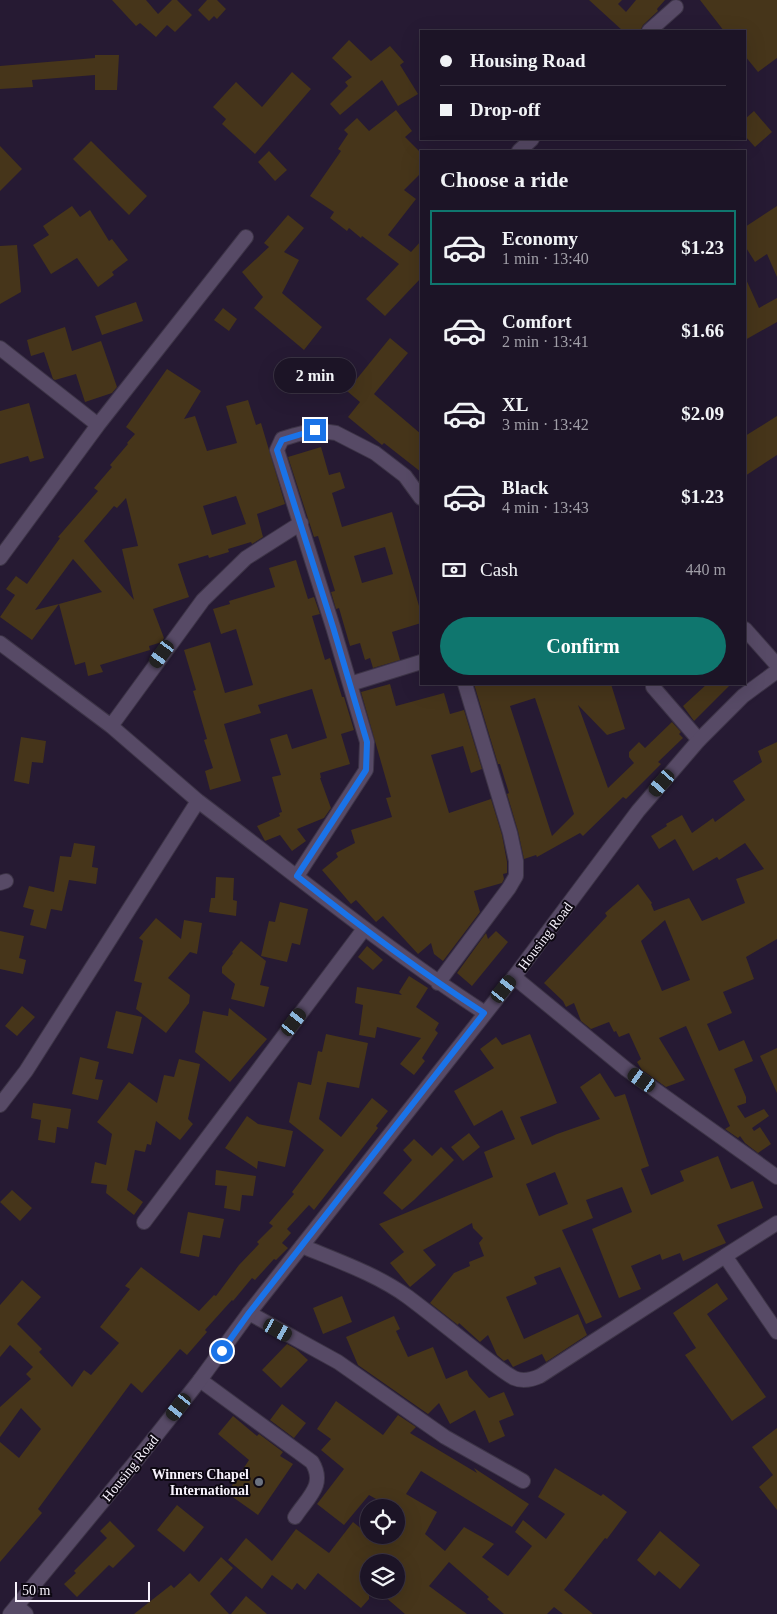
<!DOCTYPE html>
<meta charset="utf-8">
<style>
body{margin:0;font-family:Georgia,serif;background:#292132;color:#f1f3f6;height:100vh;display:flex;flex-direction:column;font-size:19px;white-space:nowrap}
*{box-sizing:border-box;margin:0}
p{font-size:16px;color:#a09ea7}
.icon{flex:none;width:28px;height:28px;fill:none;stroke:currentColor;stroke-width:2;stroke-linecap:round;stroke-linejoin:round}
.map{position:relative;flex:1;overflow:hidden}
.panel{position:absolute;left:420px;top:150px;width:326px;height:535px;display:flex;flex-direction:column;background:#1c1426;border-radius:0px;box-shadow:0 5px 20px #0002,0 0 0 1px #3a3343}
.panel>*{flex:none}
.hud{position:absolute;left:420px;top:30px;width:326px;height:110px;border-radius:0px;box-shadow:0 5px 20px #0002,0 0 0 1px #3a3343;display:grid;align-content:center;height:110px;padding:0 20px;background:#1c1426}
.controls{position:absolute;left:360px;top:1499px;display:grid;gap:10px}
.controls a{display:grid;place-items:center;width:45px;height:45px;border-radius:50%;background:#1c1426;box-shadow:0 5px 20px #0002,0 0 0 1px #3a3343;font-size:25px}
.scale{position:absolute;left:15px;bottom:12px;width:135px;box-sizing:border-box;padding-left:5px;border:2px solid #f7f2fc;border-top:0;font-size:14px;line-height:18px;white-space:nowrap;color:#f7f2fc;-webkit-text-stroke:4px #0d0812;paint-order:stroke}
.end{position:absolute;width:22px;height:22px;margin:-11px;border:6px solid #1a73e8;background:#fff;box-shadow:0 0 0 2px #fff}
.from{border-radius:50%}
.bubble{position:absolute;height:35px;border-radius:18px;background:#1c1426;box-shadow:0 5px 20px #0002,0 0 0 1px #3a3343;font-size:16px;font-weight:800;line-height:35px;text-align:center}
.car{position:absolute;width:15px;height:30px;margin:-15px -8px;border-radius:6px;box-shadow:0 0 4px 1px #0007;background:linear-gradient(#222 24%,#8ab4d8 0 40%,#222 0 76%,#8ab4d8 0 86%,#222 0)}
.hud b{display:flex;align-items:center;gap:18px;height:48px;font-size:19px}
.hud b+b{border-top:1px solid #3a3343}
.hud i{width:12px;height:12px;background:#f1f3f6}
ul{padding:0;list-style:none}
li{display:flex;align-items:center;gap:15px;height:75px;margin:0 10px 8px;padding:0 10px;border:2px solid transparent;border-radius:0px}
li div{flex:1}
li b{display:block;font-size:19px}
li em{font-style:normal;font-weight:800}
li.active{border-color:#0f766e}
li>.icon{width:45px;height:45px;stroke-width:1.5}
h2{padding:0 20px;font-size:22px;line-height:60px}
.pay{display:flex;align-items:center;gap:12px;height:55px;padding:0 20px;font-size:19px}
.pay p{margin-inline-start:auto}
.button{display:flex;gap:10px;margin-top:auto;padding:10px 20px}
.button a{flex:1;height:58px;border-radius:30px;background:#0f766e;color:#fff;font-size:20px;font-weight:800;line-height:58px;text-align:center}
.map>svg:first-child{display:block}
.building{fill:#46351a;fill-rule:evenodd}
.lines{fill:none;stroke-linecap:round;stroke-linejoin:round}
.minor-casing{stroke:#3d3447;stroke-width:16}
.tertiary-casing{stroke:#3d3447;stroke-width:16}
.minor{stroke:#574a66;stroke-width:14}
.tertiary{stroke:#574a66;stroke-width:14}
.route{stroke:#1a73e8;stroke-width:6}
.worship-dot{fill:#6b7280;stroke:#0d0812;stroke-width:2}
.labels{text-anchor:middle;stroke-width:4;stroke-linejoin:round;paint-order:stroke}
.street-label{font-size:14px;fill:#f7f2fc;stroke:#0d0812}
.poi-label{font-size:14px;font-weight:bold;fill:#f7f2fc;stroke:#0d0812;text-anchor:end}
</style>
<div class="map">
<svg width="777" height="1614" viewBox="0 0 777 1614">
<rect width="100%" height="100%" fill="#261a33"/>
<path class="building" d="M112 0H146L158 14 172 0H177L192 15 175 32 167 25 156 37 140 23 136 26Z
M207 0H217L226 9 217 19 214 16 209 21 198 10Z
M589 0H622L618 4 626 12 636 0H665L657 9 658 11 643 25 640 31H623Z
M700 0H777V58L758 72 745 56V31H724Z
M349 40 371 61 390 46 404 62 400 65 418 94 398 106 382 80 340 115 330 104 348 86 345 82 352 77 332 58Z
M95 55H119L117 90H95V75L32 80 33 87 0 89V66L95 58Z
M292 72 311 89 255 154 222 124 226 119 213 107 236 82 262 107Z
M396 110 412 131 405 137 421 153V173L404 190 416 199 388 235 411 252 421 241V278L385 316 366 299 399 264 362 236 361 238 349 228 347 231 330 218 334 212 310 196 341 151 338 149 348 134 344 130 357 118 369 131Z
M754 111 772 132 755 147 745 136V119Z
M91 141 147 196 129 215 73 159Z
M0 146 22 169 0 191Z
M269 151 287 170 275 181 258 162Z
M72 206 80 217 90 210 109 241 112 239 128 260 112 272 114 275 98 287 77 258 51 274 33 245 49 235 43 226Z
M777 206V277L767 254 755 262 745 246V227Z
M288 215 304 228 284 252 299 260 282 293 322 327 304 350 254 308 263 297 242 272 269 247 264 243Z
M17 245 21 292 0 304V246Z
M745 277 759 308 777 298V322L745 340Z
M136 302 143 321 102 335 95 316Z
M223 308 237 319 229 331 214 320Z
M65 327 72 351 101 341 117 387 112 393 85 402 76 374 55 380 53 379 44 352 31 356 27 340Z
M390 338 408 353 374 394 421 434V472L384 443 382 445 348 417 360 402 347 391Z
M167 369 201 391 184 419 195 416 207 451 237 443 226 406 248 400 256 425 261 423 285 504 257 514 263 537 252 544 251 542 228 549 229 552 209 558 208 555 178 564 189 597 153 609 164 638 162 642 149 646 150 650 100 665 103 672 88 676 85 662 75 665 59 604 102 592 73 559 35 610 59 604 32 640 0 617 15 595 6 589 16 576 27 584 60 538 58 537 98 491 94 488 112 467 110 465 128 444 127 443 135 434 126 427ZM236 496 246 524 212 535 203 506ZM126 498 138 546 122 549 134 600 84 541 114 506 117 508Z
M29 403 44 458 30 462 28 456 0 464V411Z
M777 416V455L745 476V436Z
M321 447 329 475 340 472 345 488 332 493 342 527 392 512 421 613V623L392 632 400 660 373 668 370 658 365 660 360 643 350 646 339 608 336 609 331 592 335 591 318 536 314 537 288 457ZM385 547 393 574 362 583 354 556Z
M296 560 308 599 314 597 320 614 312 616 325 660 330 658 342 697H344L354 730 341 734 350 764 320 773 321 778H320L331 808 324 818 297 829 306 841 292 851 280 835 265 841 257 826 280 816 279 813 282 812 272 777 281 775 270 739 287 734 292 749 327 738 312 689 258 705 261 713 224 724 241 781 210 790 205 771 213 768 204 740 207 739 193 691 196 690 184 650 210 642 225 693 253 685 236 629 221 634 213 609 230 604 229 601 275 587 269 568Z
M390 684 396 706 444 693 450 714 464 710 482 769 471 773 463 746 431 755 449 813 491 799 502 835 507 862V873L503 874 504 879 502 883 474 891 480 912 443 961 434 954 431 943 418 954 383 916 376 922 356 900 351 904 322 870 338 857 336 853 355 843 351 830 392 817 386 798 391 797 361 692Z
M474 684H611L625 729 607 735 578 705 608 788 634 763 629 757V752L639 742 645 748 672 722 681 732 679 734 683 738 658 762 661 764 626 799 623 797 583 836 580 833 537 857 536 855 524 859 518 831 507 794 509 793 500 764H498ZM535 698 574 814 552 836 510 706Z
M707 684H731L694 721 683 706Z
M21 737 46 741 43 763 32 762 29 784 14 781Z
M777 742V939L746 957 754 979 723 992 732 1013 707 1024 719 1051 744 1040 753 1061 734 1069 746 1097V1103L737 1106 745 1118 764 1109 769 1116 752 1128 754 1131 760 1127 771 1144 758 1153 745 1143 740 1136 738 1138 725 1129 730 1126 686 1026 659 1038 685 1080 666 1087 642 1070 637 1062 641 1059 629 1033 619 1037 616 1031 614 1032 609 1022 591 1029 581 1021 574 1003 566 1007 563 1001 544 983 607 916 605 913 638 884 652 903 651 904 654 911 689 898 702 921 745 903 736 879 764 869 745 843 719 860 717 857 693 871 675 839 659 849 651 836 667 826 666 824 682 815 692 833 713 818 715 822 745 800 733 781 762 762 758 751ZM665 920 690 980 662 991 641 941Z
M74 843 95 846 92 867 98 868 96 884 69 880 62 911 51 909 46 929 30 925 34 910 23 907 29 886 54 892 60 856 71 857Z
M216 877 234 878 233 900 237 901 236 916 209 912 211 898H215Z
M280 902 308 909 300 945 292 943 287 962 261 956 269 921 275 922Z
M156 918 181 939 184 920 202 923 197 954 190 952 168 978 190 995 189 1003 166 1033 136 1009 142 983 134 981 143 941 139 938Z
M0 931 24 936 19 958 26 960 23 974 0 969Z
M496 931 508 942 472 986 457 973 486 933 488 939Z
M241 941 266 961 260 985 269 987 264 1007 231 999 235 984 222 973V967L233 953 232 952Z
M367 946 383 960 373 970 358 957Z
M409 976 428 988 416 1007 439 1023 435 1030 438 1033 422 1058 425 1061 414 1075 400 1064 421 1038 377 1027 375 1038 359 1035 363 1005 355 1003 357 987 402 995 399 992Z
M22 1006 35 1017 17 1036 5 1026Z
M229 1008 267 1039 230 1082 195 1052 203 1011 228 1016Z
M116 1011 142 1017 133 1054 107 1048Z
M326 1034 368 1043 359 1088 327 1082 319 1119 341 1137 372 1098 388 1111 376 1126 378 1128 314 1210 309 1205 287 1229 291 1233 282 1243 288 1248 276 1260 274 1259 255 1280 252 1278 233 1301 232 1300 205 1330 207 1332 187 1355 180 1349 142 1393 131 1383 38 1509 42 1513 0 1562V1442L19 1458 41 1429 21 1408 0 1437V1407L31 1379 26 1374 33 1367 10 1345 0 1357V1305L22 1280 41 1297 17 1324 42 1349 39 1352 72 1387 84 1370 91 1375 119 1343 100 1327 130 1289 125 1286 141 1267 199 1311 214 1295 216 1296 239 1265 259 1244 257 1242 273 1226 269 1223 294 1194 292 1192 324 1150 289 1122 298 1082 311 1085 318 1051 322 1052Z
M530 1034 557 1103 520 1117 532 1145 557 1134 600 1119 580 1087 600 1073 615 1097 625 1094 649 1166 641 1169 651 1195 684 1181 680 1171 718 1156 731 1189 753 1181 763 1208 717 1225 726 1243 683 1261 680 1253 662 1260 660 1254 631 1266 641 1289 619 1298 592 1229 632 1212 622 1187 586 1200 593 1218 562 1230 602 1317 586 1324 560 1267 534 1277 537 1284 506 1297 524 1339 578 1314 587 1335 546 1362 542 1354 513 1367 508 1359 504 1361 497 1355 488 1335 480 1342 459 1323 458 1325 430 1303 454 1273 470 1266 469 1262 484 1256 479 1243 483 1238 473 1228 472 1223 423 1250 436 1265 410 1287 390 1263 404 1252 379 1224 493 1177 484 1152 515 1139 502 1110 474 1126 454 1091 494 1068 480 1049 496 1037 502 1045ZM555 1172 568 1204 539 1216 526 1184Z
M777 1048V1093L760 1056Z
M80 1057 99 1062 95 1079 103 1080 98 1100 72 1094Z
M179 1059 200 1064 188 1119 193 1124 180 1140 156 1121 151 1145 147 1144 145 1152 135 1150 127 1190 143 1202 134 1215 106 1193 107 1185 91 1183 95 1162 106 1165 112 1134 97 1122 129 1082 157 1103 164 1075 174 1077Z
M33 1103 71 1109 68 1129 57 1127 55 1143 38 1140 41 1120 31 1118Z
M247 1116 258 1124 293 1131 285 1167 258 1161 257 1169 225 1148Z
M469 1133 480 1147 463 1161 451 1147Z
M414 1139 432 1156 441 1147 454 1160 414 1200 402 1210 383 1193 412 1160 403 1150Z
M216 1170 256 1176 253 1196 242 1195 240 1211 224 1208 227 1186 215 1185Z
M12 1190 32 1208 20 1221 0 1202Z
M188 1212 224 1219 220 1238 203 1235 199 1257 180 1253Z
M717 1283 728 1299 707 1314 766 1397 732 1421 685 1355 696 1348 673 1313Z
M342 1296 352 1322 323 1334 313 1308Z
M394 1316 400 1329 396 1331 408 1357 433 1347 446 1379 467 1370 469 1376 489 1398 504 1392 514 1415 499 1421 505 1436 489 1443 475 1410 450 1424 439 1403 428 1414 358 1365 346 1337Z
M287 1344 296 1349 308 1360 281 1388 262 1370Z
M336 1401 383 1435 398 1415 416 1427 410 1433 477 1473 474 1468 529 1504 512 1527 421 1471 406 1494 437 1512 425 1534 445 1551 464 1527 494 1544 482 1557 508 1576 532 1546 515 1532 523 1520 546 1539 565 1514 538 1497 555 1468 601 1496 603 1494 627 1512 607 1539 605 1538 564 1590 593 1614H563L554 1607 547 1614H504L487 1599 489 1597 449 1562 429 1586 467 1614H405L377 1590H396V1562H369V1599L361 1608 318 1573 305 1590 297 1583 292 1590 272 1575 262 1589 228 1560 246 1538 272 1561 296 1529 329 1553 353 1522 369 1535H396V1508H392L369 1495 344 1525 317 1504 344 1469 321 1450 331 1439 317 1429Z
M282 1404 306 1423 294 1438 270 1420Z
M233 1416 257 1436 259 1434 283 1452 280 1456 293 1464 258 1515 227 1493 249 1460 218 1434Z
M777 1428V1510L759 1487 773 1475 752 1447Z
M177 1505 204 1527 184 1552 157 1530Z
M110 1521 135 1546 113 1568 109 1565 77 1597 64 1584 76 1573 74 1571 107 1538 100 1531Z
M660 1531 700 1565 680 1589 659 1571 655 1576 637 1560Z
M221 1557 233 1568 210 1594 229 1614H134L171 1585 174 1588 190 1573 199 1582Z
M246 1596 267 1614H231Z"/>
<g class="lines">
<g class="minor-casing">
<path id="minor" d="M649 31 676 7
M519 151 532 139
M0 348 98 425
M0 558 98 425 246 237
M745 629 777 665
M0 643 111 726 198 801
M350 684 421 662
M653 687 699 740
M111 726 203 600 246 558 301 523
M297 876 366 770 367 742 333 627 277 450 282 439 295 435 315 430 336 433 375 453 405 476 421 498
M0 883 6 881
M514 977 626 1069 777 1177
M438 983 509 888 516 876V861L510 833 465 684
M0 1105 26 1071 198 801C293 873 385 948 485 1013
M144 1222 364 929
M302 1246C338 1261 376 1274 408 1297 432 1315 454 1333 477 1351 489 1360 501 1371 514 1378 523 1382 531 1380 540 1376L725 1256 777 1332
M725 1256 777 1223
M249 1313 338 1362 445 1437 523 1481
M200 1380 312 1462C326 1485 308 1497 295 1517
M17 1606 26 1614"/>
</g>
<g class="tertiary-casing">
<path id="tertiary" d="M10 1614 136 1461 200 1380 249 1313 514 977 638 811 699 740 743 696 777 671"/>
</g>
<use href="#minor" class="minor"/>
<use href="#tertiary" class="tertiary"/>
</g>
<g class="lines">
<path class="route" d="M222 1351 249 1313 484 1013C419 971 358 925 297 876L366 770 367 742 333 627 277 450 282 440 315 430"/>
</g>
<circle class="worship-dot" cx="259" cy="1482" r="5"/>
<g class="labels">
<g class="street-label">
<text transform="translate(545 936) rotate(-53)" y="5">Housing Road</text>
<text transform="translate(130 1468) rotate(-51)" y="5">Housing Road</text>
</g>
<g class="poi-label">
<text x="249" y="1479">Winners Chapel<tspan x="249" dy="16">International</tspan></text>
</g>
</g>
</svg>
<div class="controls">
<a><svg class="icon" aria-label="locate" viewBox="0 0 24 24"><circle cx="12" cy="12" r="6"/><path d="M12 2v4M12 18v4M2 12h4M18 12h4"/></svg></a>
<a><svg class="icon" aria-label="layers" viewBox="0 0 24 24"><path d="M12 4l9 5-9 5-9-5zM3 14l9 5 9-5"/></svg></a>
</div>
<div class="scale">50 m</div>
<i class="end from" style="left:222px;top:1351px"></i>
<i class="end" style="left:315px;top:430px"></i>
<div class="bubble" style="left:274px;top:358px;width:82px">2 min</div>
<i class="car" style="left:162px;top:654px;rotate:216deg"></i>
<i class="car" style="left:662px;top:783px;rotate:221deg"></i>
<i class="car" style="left:504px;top:989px;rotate:39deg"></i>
<i class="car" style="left:294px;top:1022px;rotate:37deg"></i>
<i class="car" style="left:642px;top:1080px;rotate:305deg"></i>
<i class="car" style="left:278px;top:1330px;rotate:119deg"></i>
<i class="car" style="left:179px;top:1407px;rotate:218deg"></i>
<div class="hud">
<b><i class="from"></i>Housing Road</b>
<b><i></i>Drop-off</b>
</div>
<section class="panel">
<h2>Choose a ride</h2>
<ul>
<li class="active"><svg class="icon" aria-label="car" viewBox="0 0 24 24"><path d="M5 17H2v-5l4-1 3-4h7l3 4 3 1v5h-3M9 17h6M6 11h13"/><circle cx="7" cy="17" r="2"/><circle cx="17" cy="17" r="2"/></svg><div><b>Economy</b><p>1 min · 13:40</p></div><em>$1.23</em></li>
<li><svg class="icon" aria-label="car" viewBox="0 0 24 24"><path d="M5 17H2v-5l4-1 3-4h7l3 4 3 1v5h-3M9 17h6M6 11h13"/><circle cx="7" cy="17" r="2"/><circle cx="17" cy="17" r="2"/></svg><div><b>Comfort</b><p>2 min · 13:41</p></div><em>$1.66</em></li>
<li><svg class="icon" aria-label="car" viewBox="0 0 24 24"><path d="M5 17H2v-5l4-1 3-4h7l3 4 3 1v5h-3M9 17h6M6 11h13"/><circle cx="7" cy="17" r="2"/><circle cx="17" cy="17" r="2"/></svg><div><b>XL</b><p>3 min · 13:42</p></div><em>$2.09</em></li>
<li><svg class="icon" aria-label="car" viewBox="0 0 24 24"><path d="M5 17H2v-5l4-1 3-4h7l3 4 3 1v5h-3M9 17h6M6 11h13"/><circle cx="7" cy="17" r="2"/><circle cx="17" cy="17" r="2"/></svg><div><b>Black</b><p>4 min · 13:43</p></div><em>$1.23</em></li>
</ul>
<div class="pay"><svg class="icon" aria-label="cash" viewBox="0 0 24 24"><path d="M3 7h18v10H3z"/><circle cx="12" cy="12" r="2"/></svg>Cash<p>440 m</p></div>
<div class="button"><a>Confirm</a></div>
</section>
</div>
